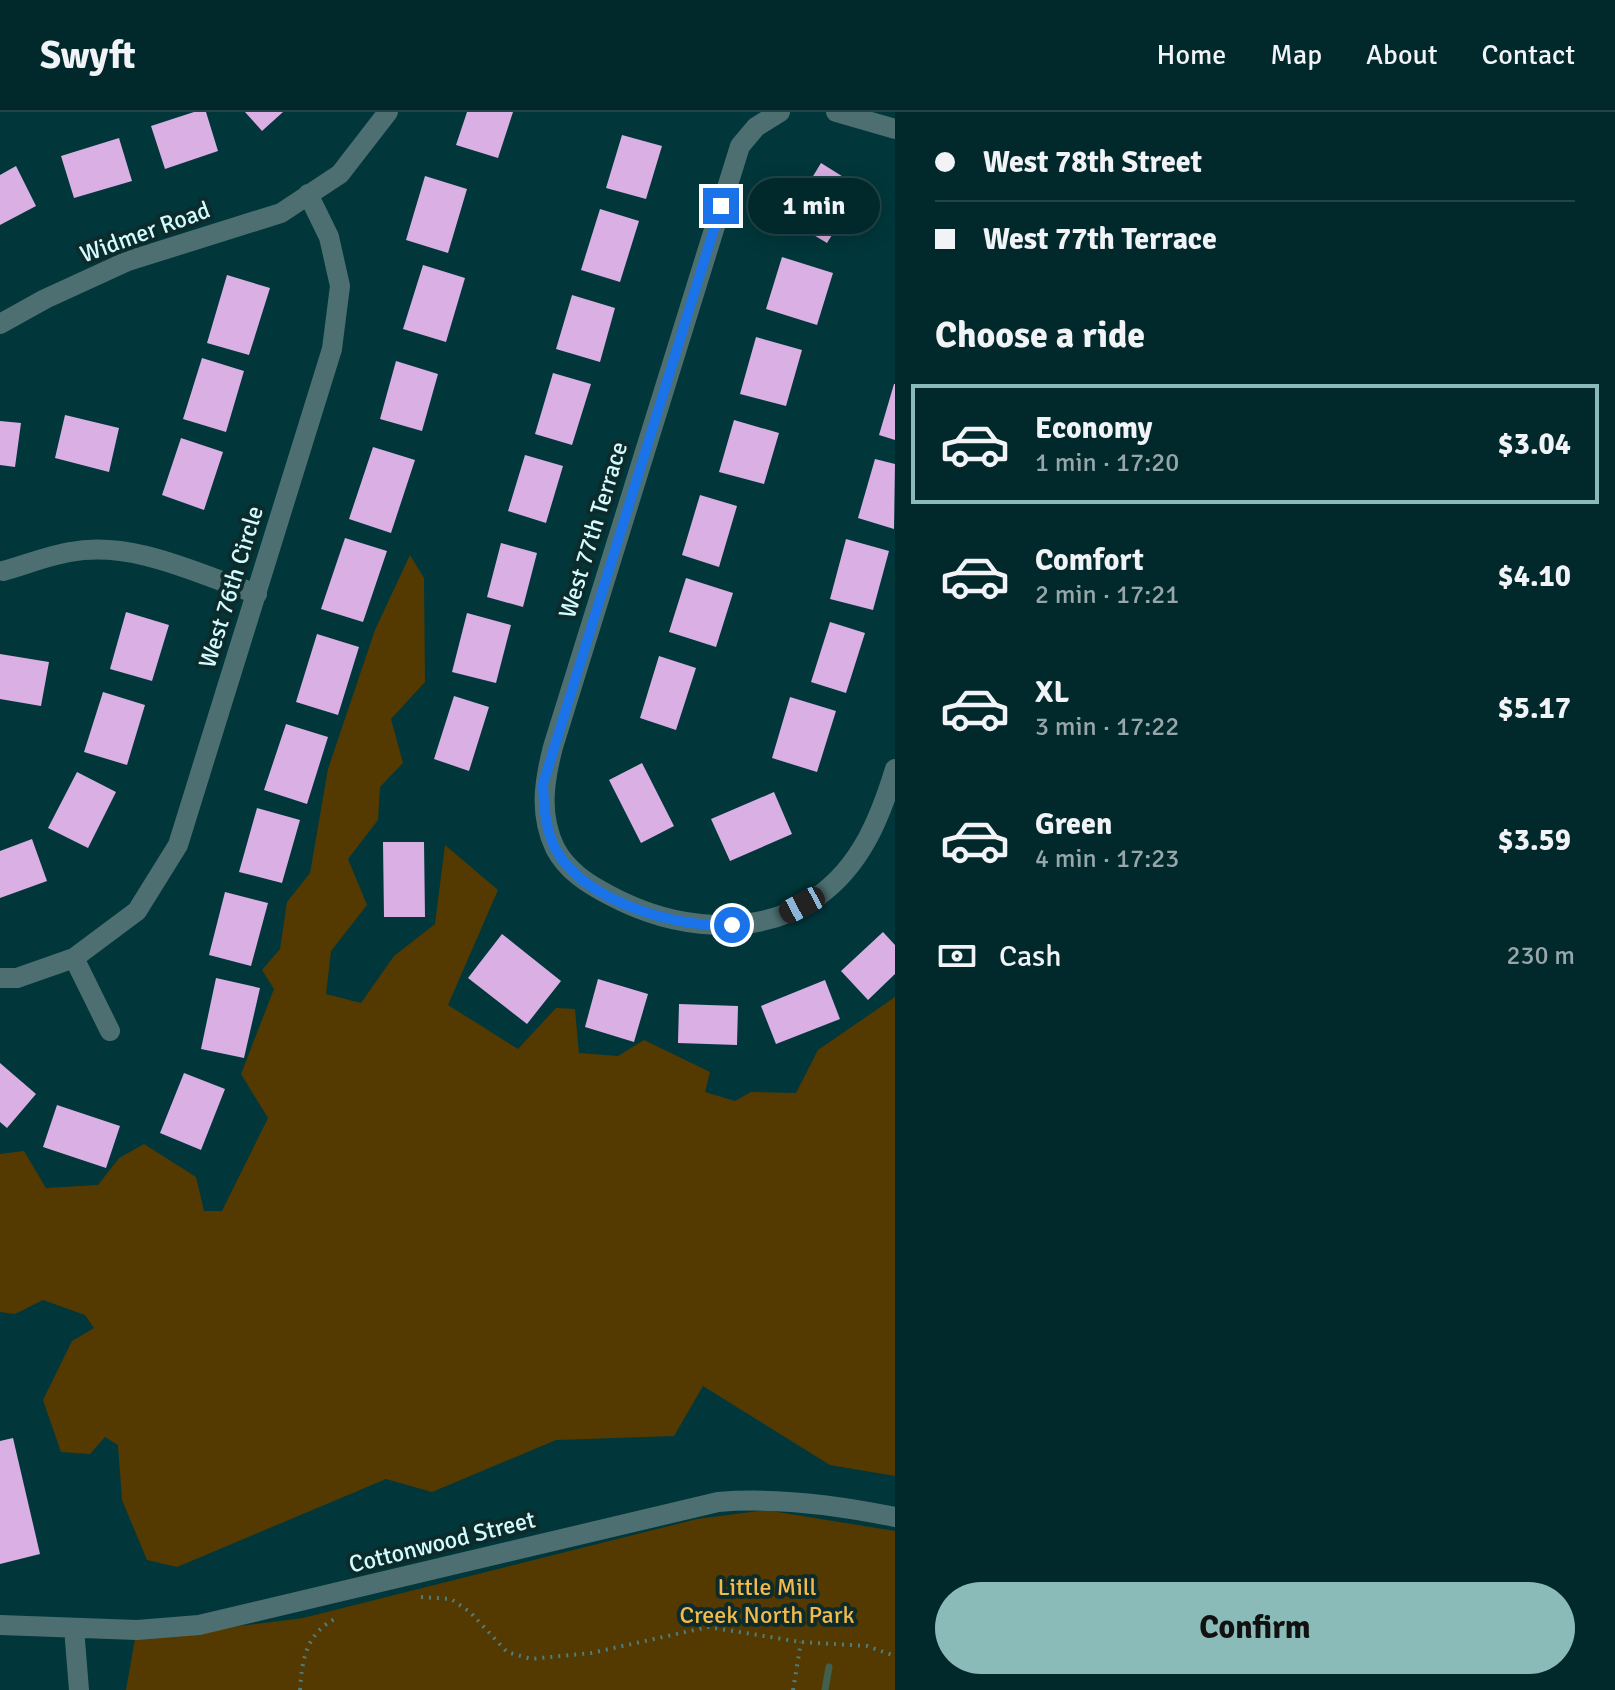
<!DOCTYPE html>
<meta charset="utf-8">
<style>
body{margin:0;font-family:Signika,sans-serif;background:#0f3538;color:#f1f3f6;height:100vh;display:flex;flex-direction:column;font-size:30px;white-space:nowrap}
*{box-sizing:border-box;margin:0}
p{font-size:26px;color:#96a6a9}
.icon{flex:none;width:44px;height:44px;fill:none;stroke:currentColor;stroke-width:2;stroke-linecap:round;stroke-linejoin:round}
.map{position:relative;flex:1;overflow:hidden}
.side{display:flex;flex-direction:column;background:#01292c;width:720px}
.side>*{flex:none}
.banner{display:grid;align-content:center;height:176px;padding:0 40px;background:#01292c}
.end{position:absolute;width:36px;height:36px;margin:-18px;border:10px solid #1a73e8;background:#fff;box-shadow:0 0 0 4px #fff}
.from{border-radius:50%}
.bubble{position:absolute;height:56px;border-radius:28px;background:#01292c;box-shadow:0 4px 20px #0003,0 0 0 2px #234548;font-size:26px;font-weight:800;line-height:56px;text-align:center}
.car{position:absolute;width:24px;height:48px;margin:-24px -12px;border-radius:10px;box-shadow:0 0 6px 2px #0007;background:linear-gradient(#222 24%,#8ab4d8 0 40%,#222 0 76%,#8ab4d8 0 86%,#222 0)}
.banner b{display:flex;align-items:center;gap:28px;height:76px;font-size:30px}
.banner b+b{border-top:2px solid #234548}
.banner i{width:20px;height:20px;background:#f1f3f6}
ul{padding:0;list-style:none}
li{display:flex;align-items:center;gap:24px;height:120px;margin:0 16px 12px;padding:0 24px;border:4px solid transparent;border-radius:0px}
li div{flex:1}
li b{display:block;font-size:30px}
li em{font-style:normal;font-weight:800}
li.active{border-color:#8bbbb9}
li>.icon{width:72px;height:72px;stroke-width:1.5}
h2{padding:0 40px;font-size:36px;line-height:96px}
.pay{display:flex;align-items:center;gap:20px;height:88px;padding:0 40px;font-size:30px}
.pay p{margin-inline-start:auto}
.button{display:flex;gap:16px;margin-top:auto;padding:16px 40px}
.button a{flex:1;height:92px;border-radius:48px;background:#8bbbb9;color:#111;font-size:32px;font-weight:800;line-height:92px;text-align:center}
header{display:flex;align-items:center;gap:48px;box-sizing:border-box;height:112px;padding:0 40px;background:#01292c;border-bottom:2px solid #234548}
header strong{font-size:38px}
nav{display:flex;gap:44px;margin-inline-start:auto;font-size:28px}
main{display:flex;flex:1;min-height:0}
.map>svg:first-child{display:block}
.green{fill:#543a00}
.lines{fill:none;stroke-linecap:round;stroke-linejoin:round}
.stream{stroke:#42604e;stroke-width:7}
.building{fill:#daafe3}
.path{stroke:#4c7e81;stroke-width:4;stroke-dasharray:2 6;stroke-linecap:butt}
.minor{stroke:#4d6f71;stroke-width:20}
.route{stroke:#1a73e8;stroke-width:10}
.labels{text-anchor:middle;stroke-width:8;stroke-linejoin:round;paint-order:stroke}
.street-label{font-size:24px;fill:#d2fcff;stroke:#0e2b2c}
.park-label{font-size:24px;fill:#f4ba49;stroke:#0e2b2c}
</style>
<header>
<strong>Swyft</strong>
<nav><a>Home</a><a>Map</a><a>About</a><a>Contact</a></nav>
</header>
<main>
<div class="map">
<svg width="895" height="1578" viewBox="0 0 895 1578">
<rect width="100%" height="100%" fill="#01373a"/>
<path class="green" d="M410 443 424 466 425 570 391 607 403 651 380 675 378 708 348 747 367 793 331 839 326 882 361 891 394 844 435 812 445 733 498 778 448 893 518 937 556 896 575 897 579 941 618 944 644 928 710 960 705 980 735 989 751 980 796 981 818 938 895 885V1364L830 1353 703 1274 674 1324 556 1328 432 1380 386 1367 177 1455 147 1448 122 1388 118 1333 105 1325 90 1342 61 1340 43 1288 72 1229 94 1216 85 1203 43 1188 15 1202 0 1200V1042L24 1039 46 1076 98 1073 119 1046 144 1032 196 1065 204 1099H222L268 1006 241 962 274 877 262 858 280 837 287 790 310 761 328 657 375 518Z
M765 1398 895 1419V1578H126L135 1527 303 1506 697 1407Z"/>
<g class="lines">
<path class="stream" d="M825 1578 829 1555"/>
</g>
<path class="building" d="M194 0H206L218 39 165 57 151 14Z
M245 0H283L262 19Z
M467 0H513L498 46 456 33Z
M622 23 662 34 646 87 606 76Z
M119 26 132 69 74 86 61 44Z
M821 51 861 76 827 131 787 107Z
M16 54 36 94 0 113V63Z
M425 64 467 77 448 141 406 128Z
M600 97 639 109 620 170 581 158Z
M782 145 833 161 817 213 766 197Z
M423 153 465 166 446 230 403 217Z
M227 163 270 176 249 243 207 231Z
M572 183 615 196 600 250 556 237Z
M756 225 802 238 786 294 740 282Z
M202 246 244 259 226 320 183 307Z
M396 249 438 262 422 319 380 307Z
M553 261 591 272 572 333 535 322Z
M894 272H895V328L879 323Z
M65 303 119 316 109 360 55 346Z
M734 308 779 321 764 372 719 360Z
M0 309 21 311 15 355 0 353Z
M181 326 223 340 204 398 162 383Z
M373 335 415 348 391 421 349 407Z
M525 343 563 354 546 411 508 399Z
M875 347 895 352 894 417 858 406Z
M700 383 737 394 719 455 682 443Z
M345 426 387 439 363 510 321 497Z
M846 427 889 439 873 498 830 487Z
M501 431 537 441 523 495 487 485Z
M686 466 733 481 716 535 669 520Z
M126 500 169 513 152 569 110 557Z
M467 501 511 513 496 571 452 560Z
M830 510 865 521 846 581 811 570Z
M317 522 359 535 338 603 296 590Z
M0 542 49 550 41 594 0 587Z
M659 544 696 556 676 618 640 606Z
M103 580 145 593 127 653 84 640Z
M454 584 489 595 469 659 434 647Z
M790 585 836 599 817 660 772 646Z
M286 612 328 625 307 692 264 678Z
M642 651 674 714 641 731 609 668Z
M77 660 116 680 88 736 48 716Z
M774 680 792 722 730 749 711 707Z
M257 696 300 708 282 771 239 760Z
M32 727 47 769 0 786V739Z
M383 730H424L425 805H384Z
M225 780 268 791 251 854 209 843Z
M883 820 895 833V862L868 888 841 859Z
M502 822 561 869 527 912 468 866Z
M216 866 260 876 244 946 201 937Z
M598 867 648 882 634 930 585 915Z
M825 868 840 907 776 932 761 894Z
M679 892 738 894 737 933 678 931Z
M0 951 36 982 7 1016 0 1010Z
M184 961 225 977 201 1038 160 1021Z
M57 993 120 1014 106 1056 43 1035Z
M13 1326 40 1442 0 1452V1329Z"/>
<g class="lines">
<path class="path" d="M421 1485 451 1487 470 1500 507 1540 531 1547 591 1541 708 1515 801 1530 867 1534 895 1544
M300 1578C302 1546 307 1519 339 1505
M793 1578 801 1530"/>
<path class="minor" d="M780 0 756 15 740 34 553 635C544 670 539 702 555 736 567 759 588 772 609 783 672 817 756 828 817 785 861 754 880 706 895 657
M836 0 895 17
M0 212 45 187 128 149 281 101 340 62 388 0
M3 459C25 453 47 444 70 440 133 428 198 462 257 482
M74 846 110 919
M0 866H17L74 846 137 799 178 733 332 237 340 174 329 125 308 82
M0 1513 137 1518 199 1513 718 1390C777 1385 837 1393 895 1405
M74 1516 79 1578"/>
</g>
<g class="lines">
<path class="route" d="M721 94 543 672C544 694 545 718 556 738 586 790 675 816 732 813"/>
</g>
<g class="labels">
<g class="street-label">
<text transform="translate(145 120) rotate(-20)" y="8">Widmer Road</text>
<text transform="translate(593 418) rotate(-73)" y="8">West 77th Terrace</text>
<text transform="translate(231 475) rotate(-73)" y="8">West 76th Circle</text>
<text transform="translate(442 1430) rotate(-14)" y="8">Cottonwood Street</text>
</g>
<g class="park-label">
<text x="767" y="1483">Little Mill<tspan x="767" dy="28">Creek North Park</tspan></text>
</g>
</g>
</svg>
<i class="end from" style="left:732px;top:813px"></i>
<i class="end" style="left:721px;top:94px"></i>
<div class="bubble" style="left:748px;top:66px;width:132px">1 min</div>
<i class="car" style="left:802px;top:793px;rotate:242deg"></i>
</div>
<section class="side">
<div class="banner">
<b><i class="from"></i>West 78th Street</b>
<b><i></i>West 77th Terrace</b>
</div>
<h2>Choose a ride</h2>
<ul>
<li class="active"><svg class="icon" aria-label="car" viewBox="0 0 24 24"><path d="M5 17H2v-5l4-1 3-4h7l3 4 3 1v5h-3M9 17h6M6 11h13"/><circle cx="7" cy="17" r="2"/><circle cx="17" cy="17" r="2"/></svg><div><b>Economy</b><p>1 min · 17:20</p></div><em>$3.04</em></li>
<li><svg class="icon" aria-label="car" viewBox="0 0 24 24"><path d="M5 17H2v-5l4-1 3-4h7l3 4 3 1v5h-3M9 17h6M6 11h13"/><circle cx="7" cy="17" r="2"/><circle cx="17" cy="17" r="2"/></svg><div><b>Comfort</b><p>2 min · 17:21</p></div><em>$4.10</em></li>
<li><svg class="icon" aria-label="car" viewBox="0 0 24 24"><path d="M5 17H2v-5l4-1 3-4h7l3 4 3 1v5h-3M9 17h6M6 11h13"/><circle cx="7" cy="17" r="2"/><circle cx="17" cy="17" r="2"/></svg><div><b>XL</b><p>3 min · 17:22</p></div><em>$5.17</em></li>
<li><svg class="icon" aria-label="car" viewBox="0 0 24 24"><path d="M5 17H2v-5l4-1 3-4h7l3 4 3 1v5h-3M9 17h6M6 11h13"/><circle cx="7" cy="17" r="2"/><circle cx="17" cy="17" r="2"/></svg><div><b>Green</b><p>4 min · 17:23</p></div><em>$3.59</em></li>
</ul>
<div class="pay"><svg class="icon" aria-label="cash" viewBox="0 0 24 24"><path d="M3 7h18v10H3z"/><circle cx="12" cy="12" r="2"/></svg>Cash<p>230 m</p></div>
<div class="button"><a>Confirm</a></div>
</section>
</main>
